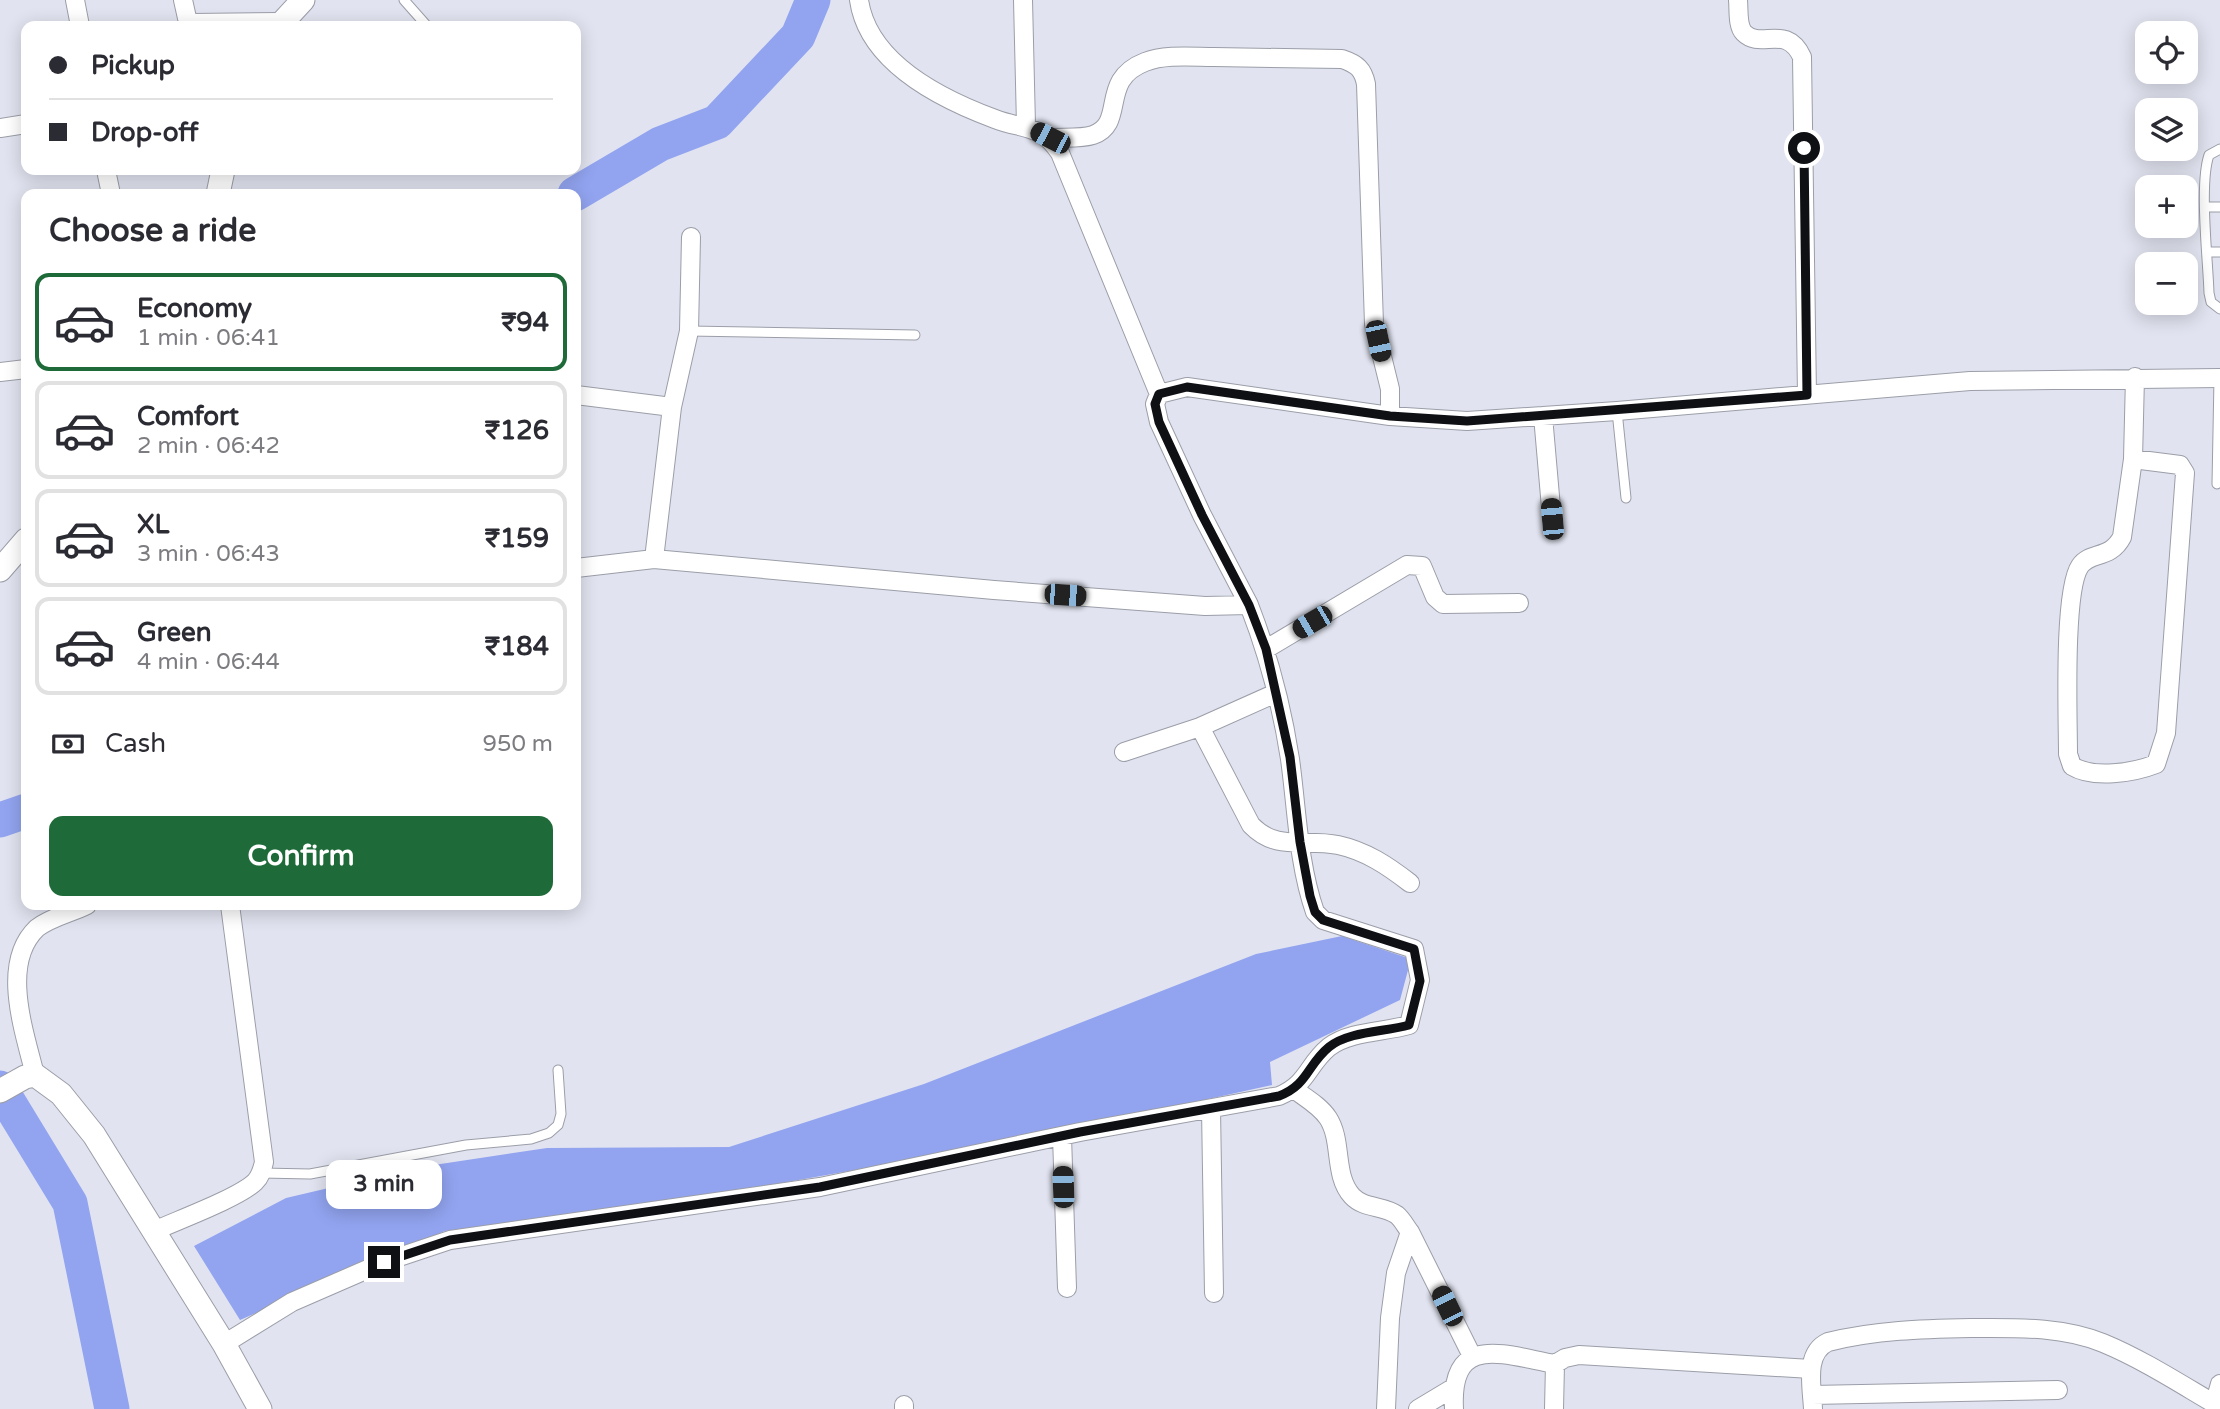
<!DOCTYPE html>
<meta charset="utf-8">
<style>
body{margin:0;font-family:"Varela Round",sans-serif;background:#f2f2f3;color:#2b2b33;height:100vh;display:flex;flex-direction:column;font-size:26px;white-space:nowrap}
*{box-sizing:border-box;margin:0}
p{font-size:23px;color:#7c7c81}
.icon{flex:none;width:38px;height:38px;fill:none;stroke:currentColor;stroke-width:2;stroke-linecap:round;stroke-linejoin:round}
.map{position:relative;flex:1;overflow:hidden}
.panel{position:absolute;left:21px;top:189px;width:560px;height:721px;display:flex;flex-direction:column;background:#fff;border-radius:14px;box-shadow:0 4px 18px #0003}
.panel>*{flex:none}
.top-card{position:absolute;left:21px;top:21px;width:560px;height:154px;border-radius:14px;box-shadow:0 4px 18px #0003;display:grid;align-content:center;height:154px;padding:0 28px;background:#fff}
.fabs{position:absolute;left:2135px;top:21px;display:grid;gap:14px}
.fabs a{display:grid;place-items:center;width:63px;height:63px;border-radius:14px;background:#fff;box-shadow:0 4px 18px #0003;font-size:35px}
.end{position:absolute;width:32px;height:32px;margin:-16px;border:9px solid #0f1014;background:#fff;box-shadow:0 0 0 4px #fff}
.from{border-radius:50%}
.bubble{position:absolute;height:49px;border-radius:14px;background:#fff;box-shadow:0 4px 18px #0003;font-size:23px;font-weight:800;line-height:49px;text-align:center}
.car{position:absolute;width:21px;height:42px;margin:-21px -10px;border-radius:9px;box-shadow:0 0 5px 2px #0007;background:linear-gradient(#222 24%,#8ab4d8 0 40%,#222 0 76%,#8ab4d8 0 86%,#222 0)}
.top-card b{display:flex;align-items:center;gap:24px;height:66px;font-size:26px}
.top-card b+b{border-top:2px solid #e1e1e2}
.top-card i{width:18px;height:18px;background:#2b2b33}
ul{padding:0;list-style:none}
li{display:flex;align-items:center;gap:21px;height:98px;margin:0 14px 10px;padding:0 14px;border:4px solid #e1e1e2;border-radius:14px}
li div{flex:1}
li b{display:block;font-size:26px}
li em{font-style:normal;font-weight:800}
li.active{border-color:#1e6a39}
li>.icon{width:63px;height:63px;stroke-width:1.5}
h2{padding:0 28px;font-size:32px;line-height:84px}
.pay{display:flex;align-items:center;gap:18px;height:77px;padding:0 28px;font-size:26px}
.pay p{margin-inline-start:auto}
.action{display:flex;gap:14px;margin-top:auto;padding:14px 28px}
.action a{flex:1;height:80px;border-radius:14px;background:#1e6a39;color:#fff;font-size:28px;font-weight:800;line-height:80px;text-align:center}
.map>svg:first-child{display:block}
.water{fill:#92a4f0}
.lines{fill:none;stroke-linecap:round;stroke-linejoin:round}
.river{stroke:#92a4f0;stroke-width:35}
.service-casing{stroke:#9b9ea8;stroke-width:11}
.minor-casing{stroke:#9b9ea8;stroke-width:20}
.tertiary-casing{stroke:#9b9ea8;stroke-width:25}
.service{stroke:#fff;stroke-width:9}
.minor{stroke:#fff;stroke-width:18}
.tertiary{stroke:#fff;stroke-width:23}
.route{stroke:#0f1014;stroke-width:9}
</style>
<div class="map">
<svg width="2220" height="1409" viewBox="0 0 2220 1409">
<rect width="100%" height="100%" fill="#e1e4f0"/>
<path class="water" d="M1342 936 1411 959 1400 1000 1270 1062 1272 1085 1018 1141 709 1196 445 1231 240 1320 194 1246 286 1198 414 1168 547 1148 729 1147 924 1084 1256 954Z"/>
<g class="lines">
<path class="river" d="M575 194 660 144 717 122 798 36 813 0
M0 820 26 811
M0 1088 70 1203 112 1409"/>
<g class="service-casing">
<path id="service" d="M404 0 427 26
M2220 149 2209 155C2199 184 2208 260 2209 293L2211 302 2220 309
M2205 207H2220
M2207 252H2220
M689 331 915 335
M1617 411 1626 498
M2217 484 2219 378
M262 1173 310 1174 466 1145 531 1139 549 1133 558 1125 561 1114 558 1070"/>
</g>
<g class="minor-casing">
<path id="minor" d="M75 0 80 26
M183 0 187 18 192 23 282 22
M859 0C868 63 941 99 995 119 1024 130 1041 124 1060 153L1159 394
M1023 0 1026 125
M1738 0C1739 9 1737 26 1744 33 1761 50 1786 23 1802 57L1807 395
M0 128 26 124
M1050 138C1064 137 1081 139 1093 135 1127 123 1098 80 1145 62 1165 54 1193 57 1214 57 1257 58 1300 58 1342 59 1357 64 1363 69 1366 84L1374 324 1390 389V416
M106 170 111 194
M0 372 26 369
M576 395 672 407
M1543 416 1552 519
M2133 459 2180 465 2185 473 2166 733 2156 764C2133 773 2093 779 2072 766L2068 754C2068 719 2063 591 2080 566 2090 551 2110 560 2122 537L2133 459 2135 377
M654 559 672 407 689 331 691 237
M576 568 654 559 994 590 1205 606 1249 605 1202 515 1159 422 1155 404 1159 394 1187 387 1390 416 1467 421 1617 411 1970 381 2220 378
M1266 649 1407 565 1422 566 1435 597 1443 604 1519 603
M1200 727 1251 825C1277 852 1304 838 1338 845 1366 851 1388 866 1410 883
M1124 752 1200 727 1276 693
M35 1075C24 1030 0 963 37 928 51 917 71 913 87 905
M1295 1090C1306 1098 1320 1106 1328 1118 1343 1141 1333 1175 1352 1196 1364 1209 1383 1205 1397 1215 1402 1219 1406 1227 1410 1232L1472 1356
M1211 1109 1214 1293
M1062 1136 1067 1288
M154 1231C178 1220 238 1198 255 1182 261 1176 262 1170 264 1162L230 905
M224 1344 292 1302 384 1262 450 1240 820 1187 1080 1132 1279 1096C1308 1084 1307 1065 1329 1047 1350 1031 1385 1032 1409 1025L1420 980 1414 949 1323 920 1315 912C1298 863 1297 810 1290 759 1282 707 1268 654 1249 605
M1812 1395 2058 1390
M904 1405V1409
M1386 1409 1390 1318 1396 1273 1410 1232
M1418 1409 1453 1388
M1454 1409C1450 1332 1504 1355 1555 1364
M1554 1409 1555 1364 1565 1358 1579 1355 1811 1369
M1813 1409C1812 1387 1804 1353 1828 1342 1876 1330 1922 1329 1971 1328 2015 1328 2061 1326 2103 1343 2144 1360 2182 1385 2220 1407
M2213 1409 2220 1384"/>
</g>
<g class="tertiary-casing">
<path id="tertiary" d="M279 26 303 0
M218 194 223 170
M0 570 26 540
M0 1091 25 1077 35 1075 61 1094 94 1135 224 1344 260 1409"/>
</g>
<use href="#service" class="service"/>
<use href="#minor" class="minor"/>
<use href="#tertiary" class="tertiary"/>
</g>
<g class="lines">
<path class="route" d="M384 1262 450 1240 820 1187 1080 1132 1279 1096C1308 1085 1307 1065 1329 1047 1349 1031 1385 1032 1409 1025L1420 981 1414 949 1323 920 1315 912 1310 896 1300 842 1290 757 1266 649 1249 605 1202 515 1159 422 1155 404 1159 394 1187 387 1390 416 1467 421 1807 395 1804 148"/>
</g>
</svg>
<div class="fabs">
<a><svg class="icon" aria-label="locate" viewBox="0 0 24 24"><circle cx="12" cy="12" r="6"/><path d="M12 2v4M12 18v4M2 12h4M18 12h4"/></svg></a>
<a><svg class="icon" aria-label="layers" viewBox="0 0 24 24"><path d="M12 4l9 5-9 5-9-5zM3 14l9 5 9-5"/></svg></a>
<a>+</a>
<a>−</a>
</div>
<i class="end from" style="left:1804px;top:148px"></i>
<i class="end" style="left:384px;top:1262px"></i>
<div class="bubble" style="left:326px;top:1160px;width:116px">3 min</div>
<i class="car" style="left:1050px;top:138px;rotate:297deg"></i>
<i class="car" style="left:1378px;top:341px;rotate:168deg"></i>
<i class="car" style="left:1552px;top:519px;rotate:355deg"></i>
<i class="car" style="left:1065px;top:595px;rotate:94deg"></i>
<i class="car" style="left:1312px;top:622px;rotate:240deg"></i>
<i class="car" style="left:1063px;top:1187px;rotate:358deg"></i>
<i class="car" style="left:1447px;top:1306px;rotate:334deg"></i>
<div class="top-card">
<b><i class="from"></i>Pickup</b>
<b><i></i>Drop-off</b>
</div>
<section class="panel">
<h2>Choose a ride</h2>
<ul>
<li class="active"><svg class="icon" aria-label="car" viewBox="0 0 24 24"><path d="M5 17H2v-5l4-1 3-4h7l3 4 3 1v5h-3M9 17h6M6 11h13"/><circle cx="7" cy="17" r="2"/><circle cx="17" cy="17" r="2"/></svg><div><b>Economy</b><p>1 min · 06:41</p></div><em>₹94</em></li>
<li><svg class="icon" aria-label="car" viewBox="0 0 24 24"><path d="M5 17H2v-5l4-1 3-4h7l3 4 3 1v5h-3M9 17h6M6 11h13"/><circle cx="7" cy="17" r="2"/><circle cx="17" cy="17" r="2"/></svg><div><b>Comfort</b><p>2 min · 06:42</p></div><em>₹126</em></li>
<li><svg class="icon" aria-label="car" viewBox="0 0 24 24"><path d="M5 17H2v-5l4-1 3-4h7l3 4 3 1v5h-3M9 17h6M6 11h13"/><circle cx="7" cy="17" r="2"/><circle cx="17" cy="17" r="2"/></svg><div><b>XL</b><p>3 min · 06:43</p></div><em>₹159</em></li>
<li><svg class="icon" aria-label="car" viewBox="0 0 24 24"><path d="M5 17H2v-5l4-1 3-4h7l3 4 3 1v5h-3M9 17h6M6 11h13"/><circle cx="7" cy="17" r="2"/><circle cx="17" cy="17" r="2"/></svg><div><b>Green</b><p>4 min · 06:44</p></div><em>₹184</em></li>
</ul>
<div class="pay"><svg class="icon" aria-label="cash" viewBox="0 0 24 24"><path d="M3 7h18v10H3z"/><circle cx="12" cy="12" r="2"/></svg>Cash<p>950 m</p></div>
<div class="action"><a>Confirm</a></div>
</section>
</div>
